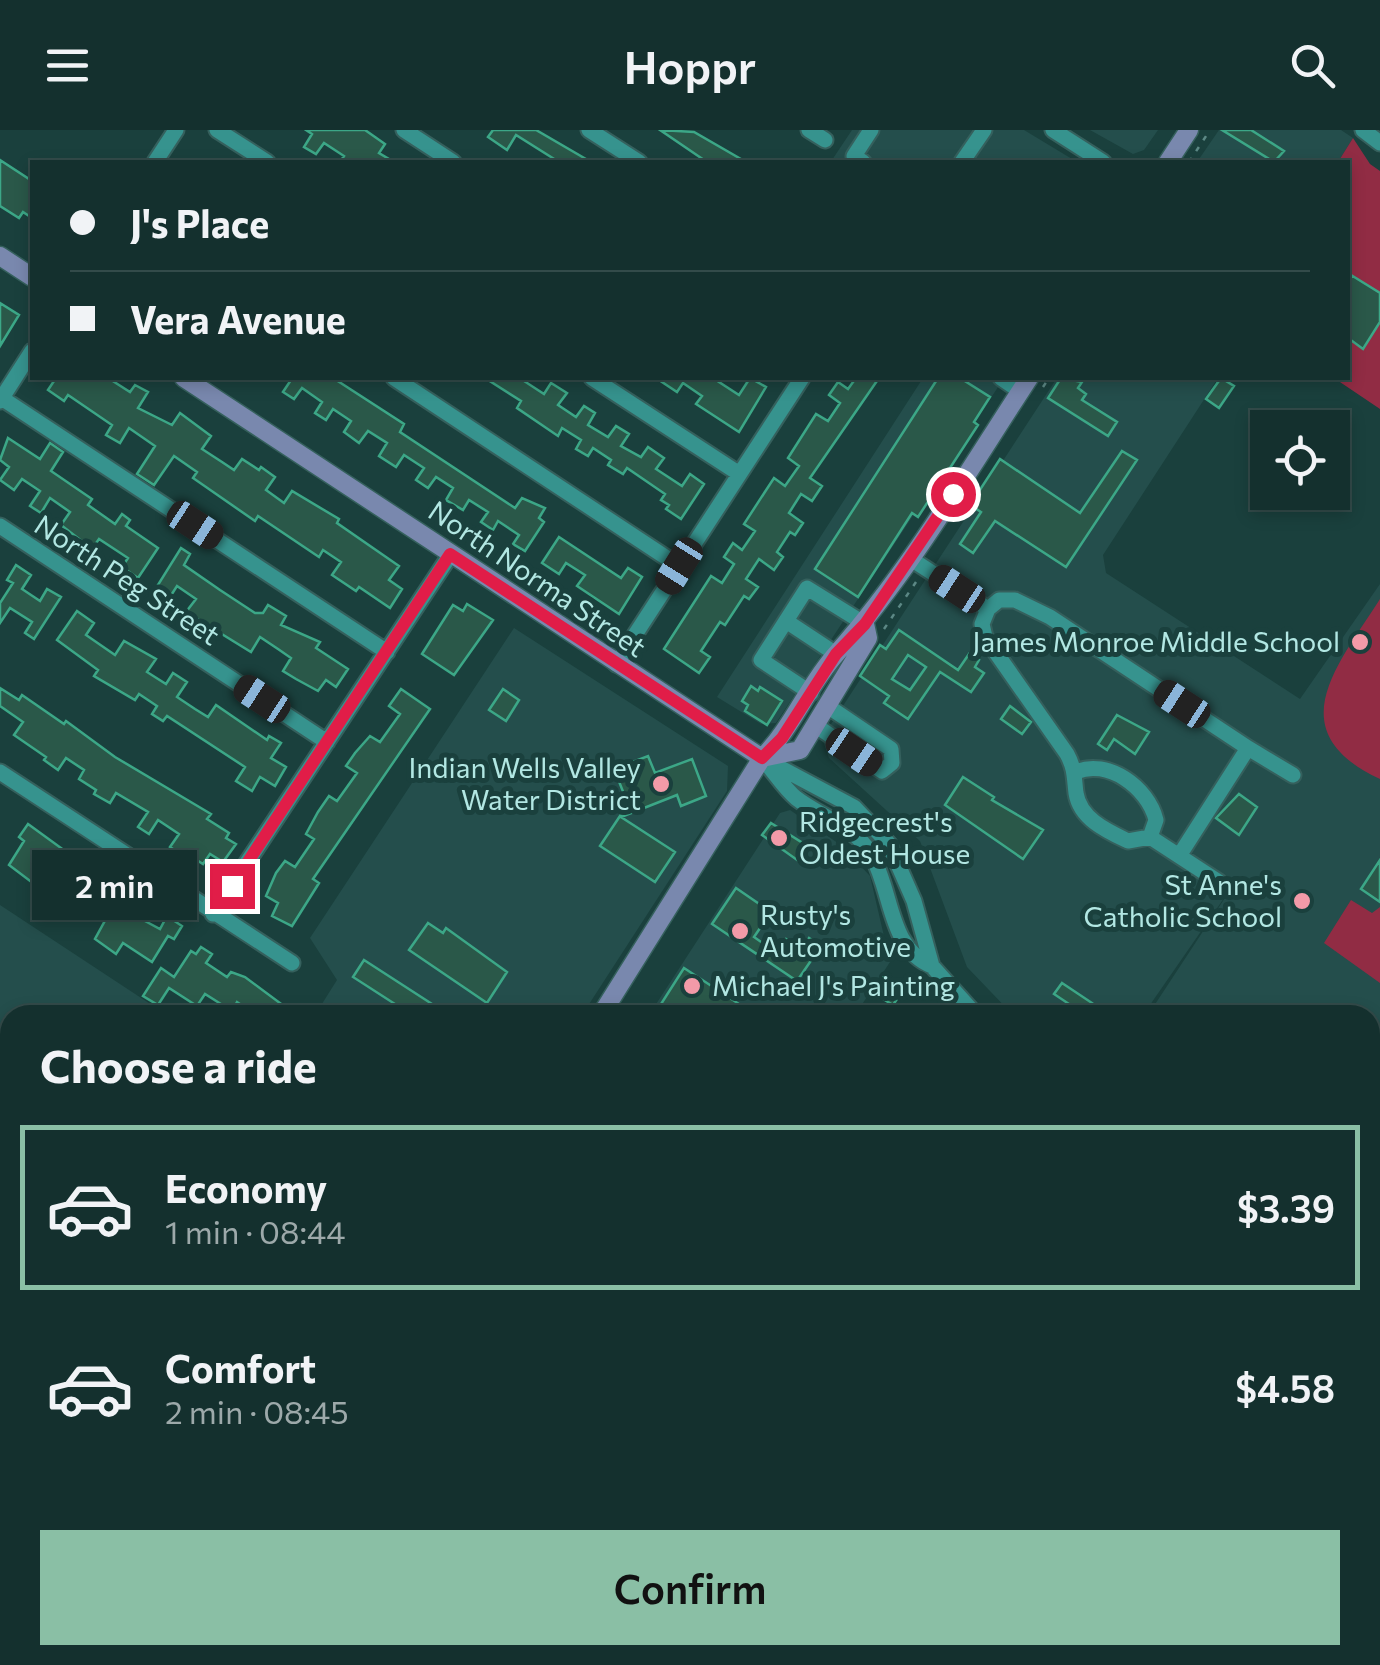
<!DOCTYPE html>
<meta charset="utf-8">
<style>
body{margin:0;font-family:Commissioner,sans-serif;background:#213c3a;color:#f1f3f6;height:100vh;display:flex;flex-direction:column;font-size:38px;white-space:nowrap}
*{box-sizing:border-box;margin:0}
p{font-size:32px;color:#9da9aa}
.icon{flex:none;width:55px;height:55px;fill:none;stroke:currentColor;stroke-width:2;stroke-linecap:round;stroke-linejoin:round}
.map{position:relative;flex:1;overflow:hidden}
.panel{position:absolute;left:0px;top:875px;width:1380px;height:660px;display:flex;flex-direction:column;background:#14302e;border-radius:30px 30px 0 0;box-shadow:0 5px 15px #0003,0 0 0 2px #334b4a}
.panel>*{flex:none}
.guide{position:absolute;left:30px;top:30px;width:1320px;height:220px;border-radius:0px;box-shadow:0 5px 15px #0003,0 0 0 2px #334b4a;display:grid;align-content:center;height:220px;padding:0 40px;background:#14302e}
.fabs{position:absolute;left:1250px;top:280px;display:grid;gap:20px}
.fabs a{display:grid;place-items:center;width:100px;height:100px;border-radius:0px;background:#14302e;box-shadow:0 5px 15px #0003,0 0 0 2px #334b4a;font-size:50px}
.end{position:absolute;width:45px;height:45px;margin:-22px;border:12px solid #e11d48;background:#fff;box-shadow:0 0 0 5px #fff}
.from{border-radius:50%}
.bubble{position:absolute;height:70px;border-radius:0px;background:#14302e;box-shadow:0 5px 15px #0003,0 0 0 2px #334b4a;font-size:32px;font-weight:600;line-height:70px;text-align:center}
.car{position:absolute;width:30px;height:60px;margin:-30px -15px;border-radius:12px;box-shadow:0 0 8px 2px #0007;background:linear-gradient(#222 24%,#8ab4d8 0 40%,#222 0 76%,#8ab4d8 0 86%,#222 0)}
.guide b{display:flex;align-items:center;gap:35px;height:95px;font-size:38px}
.guide b+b{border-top:2px solid #334b4a}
.guide i{width:25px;height:25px;background:#f1f3f6}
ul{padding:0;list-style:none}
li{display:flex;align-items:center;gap:30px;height:165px;margin:0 20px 15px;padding:0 20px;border:5px solid transparent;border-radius:0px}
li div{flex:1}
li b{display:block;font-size:38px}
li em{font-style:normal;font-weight:600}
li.active{border-color:#8abfa5}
li>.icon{width:90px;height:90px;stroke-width:1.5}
h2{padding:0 40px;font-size:45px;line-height:120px}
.action{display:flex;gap:20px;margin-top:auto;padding:20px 40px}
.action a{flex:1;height:115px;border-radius:0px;background:#8abfa5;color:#111;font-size:40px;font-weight:600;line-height:115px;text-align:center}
header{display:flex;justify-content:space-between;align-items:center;height:130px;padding:0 40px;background:#14302e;font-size:45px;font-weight:600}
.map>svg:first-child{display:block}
.built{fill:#244e4c}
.green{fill:#912c44}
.building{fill:#2a5849;stroke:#3ca787;stroke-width:2.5;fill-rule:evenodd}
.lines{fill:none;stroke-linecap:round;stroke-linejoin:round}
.minor-casing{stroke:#35605d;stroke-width:19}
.major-casing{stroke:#35605d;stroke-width:21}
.path{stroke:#5c8885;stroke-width:2.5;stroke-dasharray:5 8;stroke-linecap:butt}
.minor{stroke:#36938e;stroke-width:15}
.major{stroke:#7988ae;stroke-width:18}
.route{stroke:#e11d48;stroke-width:12}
.poi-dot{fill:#f39aa8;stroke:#1a403d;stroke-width:4}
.labels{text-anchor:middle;stroke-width:10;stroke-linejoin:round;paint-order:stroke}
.street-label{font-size:28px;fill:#b2e7e3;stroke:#1a403d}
.poi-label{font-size:28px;fill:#b2e7e3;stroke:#1a403d;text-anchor:end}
</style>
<header><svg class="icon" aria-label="menu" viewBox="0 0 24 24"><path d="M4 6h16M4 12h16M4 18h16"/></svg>Hoppr<svg class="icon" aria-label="search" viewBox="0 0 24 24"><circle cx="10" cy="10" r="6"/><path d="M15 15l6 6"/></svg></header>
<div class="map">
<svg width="1380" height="1535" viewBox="0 0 1380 1535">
<rect width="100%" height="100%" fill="#1a403d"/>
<path class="built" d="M852 0H1024L1077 32H836L832 30Z
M1090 0H1158L1144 20 1133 24Z
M1219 0H1341L1353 8 1338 32H1197Z
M923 248H1004L776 593 761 594 717 567Z
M1057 248H1218L1103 425 1106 443 1300 569 1380 454V1079H1370V885H1148L1240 745 1143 885H1013L967 837 920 711 829 628 822 608Z
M514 498 728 636 727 661 582 885H315L337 850 310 808Z
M790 680 842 716 870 746 890 832 855 885H649L780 683Z
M0 775 167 885H10V1199L0 1193Z
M234 1525H581L597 1535H227Z"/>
<path class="green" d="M1353 8 1370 34 1380 41V279L1334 248H1348V32H1338Z
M1380 469V649C1277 601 1339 534 1380 469Z
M1351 770 1372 783 1380 777V853L1324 813Z
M897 1525H1062L1056 1535H891Z"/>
<path class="building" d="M306 0H365L385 14 379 23 394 32H340L344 26 324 13 316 24 304 17 312 4Z
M493 0H536L591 32H559L516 5 507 20 488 7Z
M660 0 694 2 746 32H707Z
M1222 0H1251L1284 21 1274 32Z
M0 30 32 51V88L23 82 19 88 0 76Z
M1351 145 1380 163V192L1363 219 1348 208Z
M0 173 19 185 0 216Z
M56 248H108L130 262 135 255 148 262 138 278 172 295 180 283 211 306 202 319 222 332 234 340 242 329 259 340 261 337 275 347 266 360 284 373 292 361 339 389 337 393 399 436 389 450 402 459 390 478 359 457 356 461 332 445 341 432 323 420 319 427 258 386 255 391 193 348 197 342 174 326 154 355 137 344 155 316 129 298 120 313 106 305 112 295 68 265 64 271 48 260Z
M287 248H333L404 294 400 302 515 378 522 368 545 378 539 388 544 392 525 421 513 414 519 405 498 391 493 400 481 392 488 382 469 370 463 380 446 370 453 358 436 347 428 358 416 350 424 338 404 325 396 337 379 326 387 313 368 301 359 313 344 302 351 291 333 279 326 290 315 283 322 272 302 258 294 269 283 262 291 250Z
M485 248H526L524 251 544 264 551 253 567 263 558 275 576 287 584 276 595 283 588 295 608 307 616 296 629 304 621 316 641 327 648 317 664 328 656 339 682 356 690 344 704 354 681 389 666 379 669 375 661 370 665 364 627 338 623 344 608 335 611 330 593 318 588 326 576 319 581 310 562 298 558 306 517 278 521 271Z
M656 248H723L719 252 739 265 750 248 766 257 739 302 696 274 702 266 683 253 677 262Z
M856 248H879L810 348 822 356 812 371 801 364 789 383 803 393 795 405 790 402 777 422 783 427 774 440 759 429 746 449 758 457 749 469 744 466 725 495 720 492 701 521 710 527 699 543 664 519 711 446 722 453 734 434 724 427 733 413 742 420 755 401 744 394 774 348 785 356 799 336 788 328 816 284 828 291 840 273 829 265 838 252 848 259Z
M938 248H960L990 267 974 292 978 295 918 387 912 383 858 467 815 439Z
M1061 248 1082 252 1078 258 1086 264 1082 270 1117 292 1108 306 1048 268Z
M1221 248 1234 256 1219 278 1206 269Z
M8 308 40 329 50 313 63 322 51 341 92 369 88 375 115 394 122 384 130 390 126 396 158 418 138 448 122 437 128 428 99 409 92 419 61 395 70 382 50 368 41 383 30 376 40 361 22 349 14 360 0 350 9 337 0 330Z
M1122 321 1137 330 1066 437 995 391 973 423 960 414 981 382 970 375 1000 329 1080 383Z
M559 407 621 448 628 438 642 447 619 484 577 456 585 445 566 433 559 444 542 433Z
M181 418 190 424 184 435 220 460 255 483H263L268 475 286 486 281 495 320 512 316 518 348 539 336 557 326 550 318 561 296 549 283 541 291 528 278 519 260 507 251 522 186 482 196 469 177 456 170 467 156 458Z
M16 435 31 445 22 459 40 471 47 459 61 467 34 509 25 503 32 492 10 478 0 493V473L13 453 7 450Z
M467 474 493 490 454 545 422 524 453 475 463 481Z
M77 481 94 493 86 505 115 525 124 511 156 529 147 542 166 554 173 543 187 552 177 567 195 579 208 587 216 575 267 610 269 606 281 613 271 628 286 637 275 656 260 647 252 661 236 651 245 637 167 586 163 591 152 584 157 576 139 564 135 570 94 546 98 540 57 510Z
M899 500 958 540 969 524 979 530 975 537 984 543 971 562 940 542 908 589 884 573 889 566 860 546 880 515 886 519ZM908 525 926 537 910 560 892 549Z
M751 556 758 561 760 557 782 571 767 595 745 581 748 575 742 571Z
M0 558 19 570 22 565 64 594 66 591 115 627 211 684 207 689 229 703 226 708 236 714 223 732 210 724 203 734 184 722 182 725 170 717 179 704 158 690 149 704 138 697 148 682 116 663 110 673 94 664 96 660 79 649 84 640 66 628 58 640 44 630 46 627 14 605 23 592 0 576Z
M401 559 430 579 313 749 319 753 292 796 272 786 278 773 266 766 276 743 285 731 295 737 314 709 306 704 318 682 329 666 337 671 357 643 346 636 355 623 370 606 380 612 400 584 389 576Z
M503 559 519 570 506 591 489 580Z
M1010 576 1031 592 1022 604 1001 589Z
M1117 585 1149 602 1135 624 1114 609 1107 620 1098 614Z
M648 626 655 643 692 629 706 666 681 676 677 665 621 687 675 722 655 752 600 716 628 674 614 639Z
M963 647 994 667 992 670 1043 700 1023 729 945 675Z
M1239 664 1257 677 1239 705 1216 688Z
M771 693 809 717 800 732 762 705Z
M28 694 72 726 63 740 81 752 94 732 108 742 82 781 54 761 50 766 9 735 24 711 19 707Z
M1380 730V772L1361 759Z
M124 756 137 765 128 779 145 791 160 799 167 786 182 796 174 809 168 806 152 832 123 813 116 824 95 809Z
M736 758 771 782 754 807 777 823 786 809 801 820 809 808 821 816 797 851 712 794Z
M428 793 443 803 446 798 507 842 487 873 409 820Z
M201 817 212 824 206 833 227 847 231 842 245 847 296 885H256L237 872 232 881 205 864 197 876 169 858 158 875 143 866 161 838 174 847 191 821 196 824Z
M364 830 449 885H412L353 847Z
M684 838 739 874 731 885H654Z
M882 847 901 863 893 875 872 862Z
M1062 853 1092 873 1084 885H1065L1072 876 1054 864Z"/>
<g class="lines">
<g class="minor-casing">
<path id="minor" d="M217 0 267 32
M404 0 453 32
M589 0 639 32
M809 0 825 10
M1053 0 1103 32
M1363 0 1380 13
M155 32 176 0
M863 32 854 26 871 0
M962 32 984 0
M394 248 679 436
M592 248 738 343
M1001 248 1020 261
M0 267 387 522
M0 271 32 221
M0 396 327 612
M911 429 988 479 982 494 985 507 1067 624C1075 639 1074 647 1076 663 1080 689 1107 701 1128 711L1150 707 1156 690C1148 657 1107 628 1076 642
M988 479 999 470H1015L1050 487 1248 618 1179 726
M786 491 836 524
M616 534 802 248
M811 563 761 530 807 458 865 494
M815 595 882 641 892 633 891 619 826 575
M1248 618 1293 645
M762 628 854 677 889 714 914 771 932 836 976 885
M765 632C775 643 784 658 796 668 820 687 855 696 871 724 893 762 888 818 932 836
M0 642 292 833
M1150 707 1219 752
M213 784 451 424
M1370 1100H1380
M1370 1177 1380 1184
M1370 1286 1380 1270
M561 1525 577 1535
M1335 1525 1350 1535
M1199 1535 1206 1525"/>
</g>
<g class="major-casing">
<path id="major" d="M1168 32 1189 0
M0 126 32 147
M184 248 762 628
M762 628 800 620 868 508 865 494
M601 885 762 628C793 597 808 555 837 523 911 439 968 341 1029 248
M190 1535 196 1525"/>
</g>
<path class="path" d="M1189 32 1210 0
M1043 257 1049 248
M884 499 916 452
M1370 1121H1380
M0 1181 10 1187"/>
<use href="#minor" class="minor"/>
<use href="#major" class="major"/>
</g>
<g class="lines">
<path class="route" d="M232 756 450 424 762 628 782 608 836 524 865 494 953 364"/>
</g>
<g class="poi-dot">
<circle cx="1360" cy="512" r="10"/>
<circle cx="661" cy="654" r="10"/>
<circle cx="779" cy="708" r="10"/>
<circle cx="1302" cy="771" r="10"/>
<circle cx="740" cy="801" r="10"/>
<circle cx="692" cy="856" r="10"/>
</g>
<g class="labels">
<g class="street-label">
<text transform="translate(537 449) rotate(34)" y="10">North Norma Street</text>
<text transform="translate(127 450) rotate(33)" y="10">North Peg Street</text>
</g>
<g class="poi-label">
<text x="1340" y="522">James Monroe Middle School</text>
<text x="641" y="648">Indian Wells Valley<tspan x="641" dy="32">Water District</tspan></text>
<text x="799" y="702" text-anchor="start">Ridgecrest's<tspan x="799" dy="32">Oldest House</tspan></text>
<text x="1282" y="765">St Anne's<tspan x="1282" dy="32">Catholic School</tspan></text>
<text x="760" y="795" text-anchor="start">Rusty's<tspan x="760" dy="32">Automotive</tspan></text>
<text x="712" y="866" text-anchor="start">Michael J's Painting</text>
</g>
</g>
</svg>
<div class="fabs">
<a><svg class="icon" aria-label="locate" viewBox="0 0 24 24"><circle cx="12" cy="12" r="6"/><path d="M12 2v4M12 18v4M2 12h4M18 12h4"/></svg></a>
</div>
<i class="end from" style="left:953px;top:364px"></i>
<i class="end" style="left:232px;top:756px"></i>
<div class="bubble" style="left:32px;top:720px;width:165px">2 min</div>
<i class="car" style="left:195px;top:395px;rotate:123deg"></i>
<i class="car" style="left:679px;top:436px;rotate:212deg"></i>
<i class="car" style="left:957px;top:459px;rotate:303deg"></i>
<i class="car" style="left:262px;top:569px;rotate:303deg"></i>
<i class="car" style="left:1182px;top:574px;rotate:303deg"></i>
<i class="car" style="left:854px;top:622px;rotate:124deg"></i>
<div class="guide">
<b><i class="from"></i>J's Place</b>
<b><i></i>Vera Avenue</b>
</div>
<section class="panel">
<h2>Choose a ride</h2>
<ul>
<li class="active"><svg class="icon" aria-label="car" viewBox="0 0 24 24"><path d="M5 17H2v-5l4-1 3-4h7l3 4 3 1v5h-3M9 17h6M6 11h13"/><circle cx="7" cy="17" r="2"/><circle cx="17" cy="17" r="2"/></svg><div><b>Economy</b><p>1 min · 08:44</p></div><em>$3.39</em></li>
<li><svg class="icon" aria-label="car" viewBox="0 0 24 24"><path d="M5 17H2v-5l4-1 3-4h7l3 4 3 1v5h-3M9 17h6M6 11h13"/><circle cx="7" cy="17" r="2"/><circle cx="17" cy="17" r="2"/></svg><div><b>Comfort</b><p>2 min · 08:45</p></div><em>$4.58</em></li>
</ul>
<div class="action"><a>Confirm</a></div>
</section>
</div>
